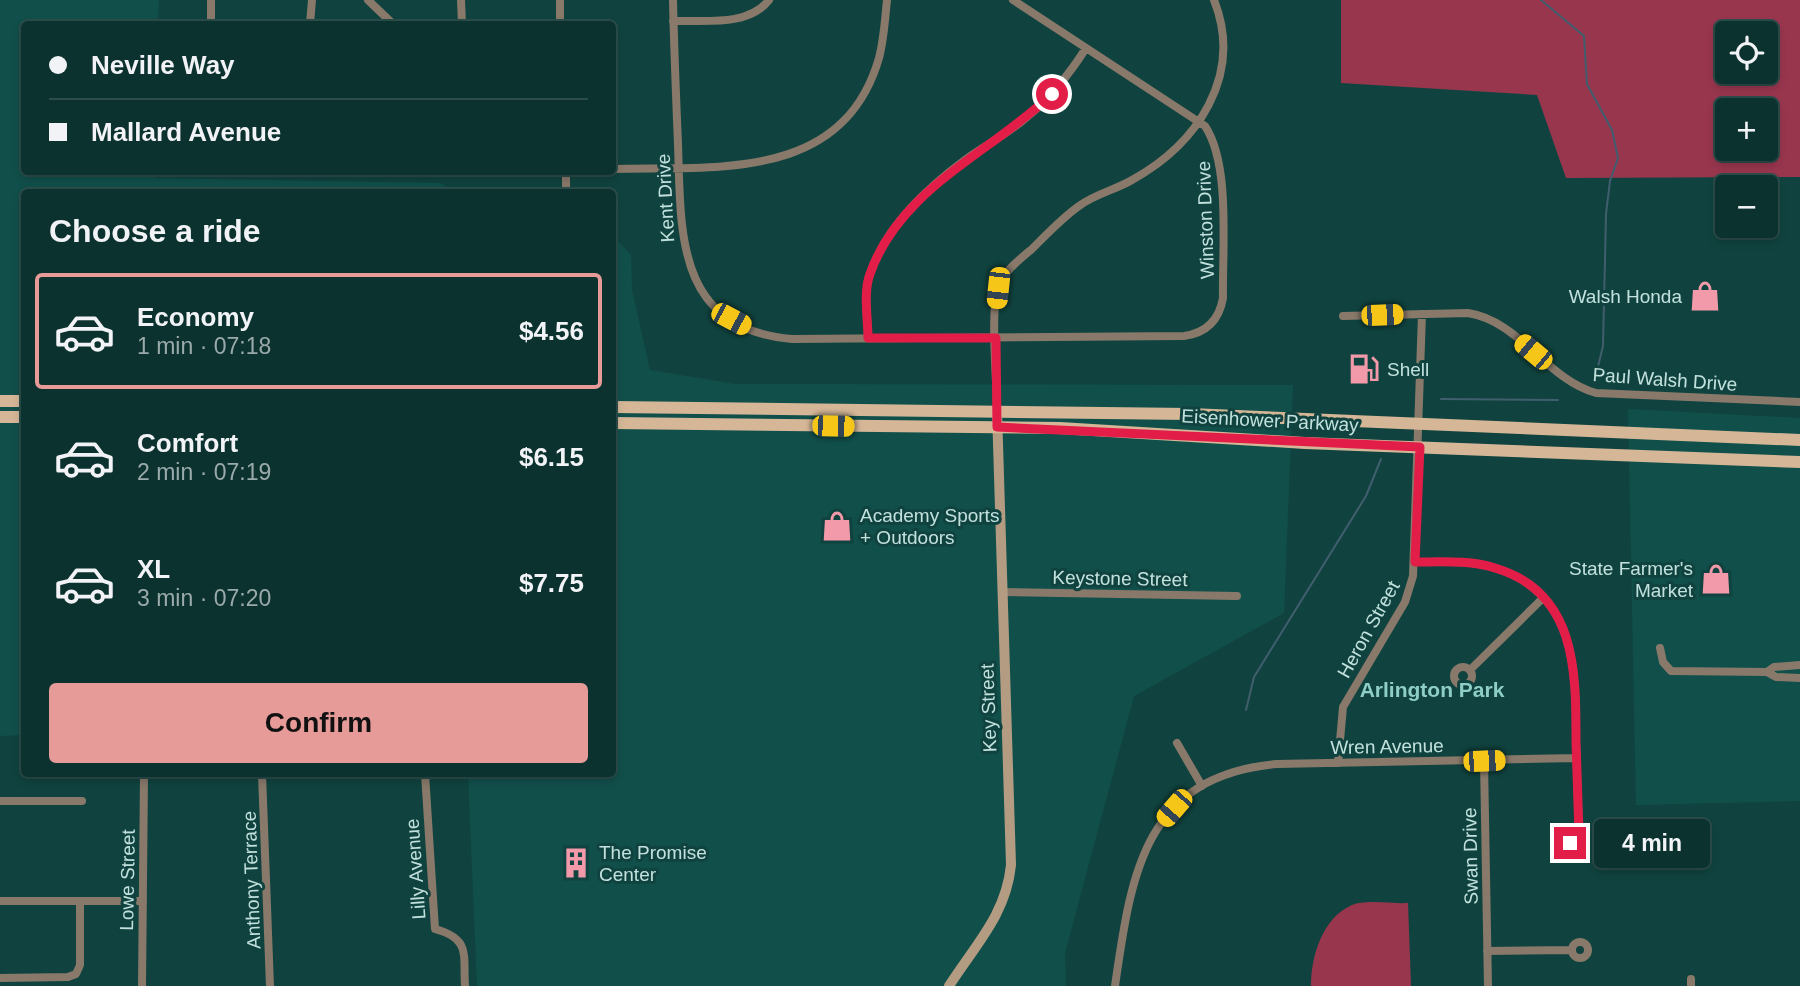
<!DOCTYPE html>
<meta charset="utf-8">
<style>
body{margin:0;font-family:Helvetica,sans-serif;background:#153a37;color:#f1f3f6;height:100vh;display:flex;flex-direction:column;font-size:26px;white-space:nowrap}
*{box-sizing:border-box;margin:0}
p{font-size:23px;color:#9aaaaa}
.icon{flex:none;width:38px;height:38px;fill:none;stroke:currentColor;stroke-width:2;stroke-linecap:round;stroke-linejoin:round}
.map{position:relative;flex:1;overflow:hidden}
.details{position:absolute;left:21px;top:189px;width:595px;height:588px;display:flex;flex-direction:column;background:#0c322f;border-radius:7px;box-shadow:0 4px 10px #0003,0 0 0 2px #2c4d4b}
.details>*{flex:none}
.banner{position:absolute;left:21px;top:21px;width:595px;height:154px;border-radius:7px;box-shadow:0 4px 10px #0003,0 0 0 2px #2c4d4b;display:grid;align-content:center;height:154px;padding:0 28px;background:#0c322f}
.tools{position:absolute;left:1715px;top:21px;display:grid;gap:14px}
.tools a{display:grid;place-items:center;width:63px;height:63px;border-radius:7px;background:#0c322f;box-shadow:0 4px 10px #0003,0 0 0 2px #2c4d4b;font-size:35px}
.end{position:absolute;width:32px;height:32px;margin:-16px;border:9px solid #e11d48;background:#fff;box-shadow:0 0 0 4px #fff}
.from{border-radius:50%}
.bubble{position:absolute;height:49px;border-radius:7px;background:#0c322f;box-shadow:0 4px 10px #0003,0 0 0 2px #2c4d4b;font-size:23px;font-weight:700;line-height:49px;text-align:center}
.car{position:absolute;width:21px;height:42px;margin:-21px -10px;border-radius:9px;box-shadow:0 0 5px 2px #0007;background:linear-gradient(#f5c518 24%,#345 0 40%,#f5c518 0 76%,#345 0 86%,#f5c518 0)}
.banner b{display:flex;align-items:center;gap:24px;height:66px;font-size:26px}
.banner b+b{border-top:2px solid #2c4d4b}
.banner i{width:18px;height:18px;background:#f1f3f6}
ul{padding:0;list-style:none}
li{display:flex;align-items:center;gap:21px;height:116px;margin:0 14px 10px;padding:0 14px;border:4px solid transparent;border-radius:7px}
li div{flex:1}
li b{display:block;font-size:26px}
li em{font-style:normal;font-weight:700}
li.current{border-color:#e69b98}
li>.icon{width:63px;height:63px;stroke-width:1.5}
h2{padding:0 28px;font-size:32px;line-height:84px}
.action{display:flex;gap:14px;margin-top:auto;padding:14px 28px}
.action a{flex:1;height:80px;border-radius:7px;background:#e69b98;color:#111;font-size:28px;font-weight:700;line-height:80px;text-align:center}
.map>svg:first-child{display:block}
.built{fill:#114f4b}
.green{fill:#98364e;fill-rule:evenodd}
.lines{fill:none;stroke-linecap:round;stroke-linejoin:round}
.stream{stroke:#415e6e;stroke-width:2}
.street{stroke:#88796a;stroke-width:8}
.secondary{stroke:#b49c83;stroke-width:10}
.primary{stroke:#d5b797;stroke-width:12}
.route{stroke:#e11d48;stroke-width:9}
.labels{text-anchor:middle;stroke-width:6;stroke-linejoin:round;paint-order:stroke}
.street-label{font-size:19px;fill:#c2e1dd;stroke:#10433f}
.poi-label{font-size:19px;fill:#c2e1dd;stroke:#10433f;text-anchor:start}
.neighbourhood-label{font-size:21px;font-weight:bold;fill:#8ecec7;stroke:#10433f}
</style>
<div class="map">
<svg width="1800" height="986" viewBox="0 0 1800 986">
<rect width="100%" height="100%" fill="#10433f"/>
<path class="built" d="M0 0H159L158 24H24V172H155V178L439 183 459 192H24V735L0 736Z
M613 236 631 255 632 290 650 370 735 384 1293 385 1284 613 1134 696 1065 953 1066 986H477L468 774H612Z
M1628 409 1800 418V801L1636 805Z"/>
<path class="green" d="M1341 0H1800V177L1566 178 1537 95 1341 83ZM1727 33H1766V72H1727ZM1727 110H1766V149H1727Z
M1408 903 1411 986H1311C1311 957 1322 918 1352 905 1366 899 1392 904 1408 903Z"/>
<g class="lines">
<path class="stream" d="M1541 0 1584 36 1587 84 1612 130 1618 158 1610 181 1606 214 1603 346 1595 379
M1441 399 1558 400
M1246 710 1254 677 1366 496 1381 459"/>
<path class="street" d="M368 0 393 24
M461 0 462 24
M560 0V24
M673 0C674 48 676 96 678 144 681 232 675 329 792 339L1184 336C1206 333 1219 321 1223 298 1222 250 1231 165 1205 126L1013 0
M673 21C704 20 748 27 769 0
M211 24V0
M310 24 312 0
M612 169C714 166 843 183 879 58 884 39 885 19 887 0
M542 172H543
M566 192V172
M1343 316 1468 313C1520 321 1546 379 1596 393L1800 402
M868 338C868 319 863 293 870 274 885 228 927 188 965 160 985 145 1008 134 1027 117 1051 97 1069 75 1086 48
M997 411C997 381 990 314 998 288 1002 273 1020 259 1032 249 1047 234 1062 218 1079 206 1095 194 1115 190 1132 180 1197 144 1244 76 1214 0
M1415 562C1441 562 1470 560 1495 568 1577 593 1576 672 1576 742 1577 772 1578 802 1579 833
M1002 592 1237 596
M1660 648 1663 662 1671 671 1767 672 1776 677 1800 678
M1454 676a9 9 0 1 1 18 0a9 9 0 1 1-18 0Z
M1470 670 1543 598
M1767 672 1774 667 1800 665
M1177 743 1202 786
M1484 761 1488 986
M1338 763 1343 707 1405 602 1413 576 1422 314
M262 774 270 986
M425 774 435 929C471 939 463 954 465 986
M0 801H82
M1570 841a8 8 0 1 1 16 0a8 8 0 1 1-16 0Z
M0 901H143
M1572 950a8 8 0 1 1 16 0a8 8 0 1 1-16 0Z
M1487 951 1571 950
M0 978 68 977 76 974 80 965V901
M1691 979V986
M142 986 144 774
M1115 986C1131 876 1143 776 1277 764L1577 758"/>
<path class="secondary" d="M949 986C975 945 1006 915 1011 865L997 411"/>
<path class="primary" d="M0 401H24
M612 407 1190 414 1800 440
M0 417H24
M612 423 1060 428 1305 443 1800 462"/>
</g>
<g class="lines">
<path class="route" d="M1052 94C991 153 900 188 870 274 863 292 868 319 868 338H996L997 427 1420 447 1415 562C1441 562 1470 560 1495 568 1577 592 1576 672 1576 742 1577 772 1578 802 1579 833L1571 837 1570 843"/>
</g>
<defs>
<g id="shop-bare" transform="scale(2.415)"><path d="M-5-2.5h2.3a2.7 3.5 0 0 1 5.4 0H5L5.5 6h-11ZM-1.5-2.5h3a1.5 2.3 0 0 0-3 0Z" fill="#f39aaa" stroke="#10433f" stroke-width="2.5" paint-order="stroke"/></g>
<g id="fuel-bare" transform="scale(2.415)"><path d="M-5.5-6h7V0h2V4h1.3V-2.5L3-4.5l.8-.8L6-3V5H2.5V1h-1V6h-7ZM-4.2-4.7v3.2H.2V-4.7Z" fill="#f39aaa" stroke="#10433f" stroke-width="2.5" paint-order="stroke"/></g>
<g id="building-bare" transform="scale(2.415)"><path d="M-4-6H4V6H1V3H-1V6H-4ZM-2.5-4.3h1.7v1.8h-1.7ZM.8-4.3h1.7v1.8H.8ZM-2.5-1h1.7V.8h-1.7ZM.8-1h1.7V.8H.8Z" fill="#f39aaa" stroke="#10433f" stroke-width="2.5" paint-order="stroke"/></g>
</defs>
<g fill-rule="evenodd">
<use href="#shop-bare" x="1705" y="296"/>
<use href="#fuel-bare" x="1364" y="369"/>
<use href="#shop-bare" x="837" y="526"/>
<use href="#shop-bare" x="1716" y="579"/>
<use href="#building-bare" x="576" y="863"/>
</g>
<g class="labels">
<g class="street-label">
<text transform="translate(665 198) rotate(-93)" y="7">Kent Drive</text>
<text transform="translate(1205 220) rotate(-92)" y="7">Winston Drive</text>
<text transform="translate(1665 379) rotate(4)" y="7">Paul Walsh Drive</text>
<text transform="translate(1270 420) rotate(3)" y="7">Eisenhower Parkway</text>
<text transform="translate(1120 578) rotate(1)" y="7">Keystone Street</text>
<text transform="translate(1368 629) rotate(-61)" y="7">Heron Street</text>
<text transform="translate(988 708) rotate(-92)" y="7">Key Street</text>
<text transform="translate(1387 746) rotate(-1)" y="7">Wren Avenue</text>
<text transform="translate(1470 856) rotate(-91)" y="7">Swan Drive</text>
<text transform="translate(415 869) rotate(-94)" y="7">Lilly Avenue</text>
<text transform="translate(127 880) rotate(-89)" y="7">Lowe Street</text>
<text transform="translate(251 880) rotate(-92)" y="7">Anthony Terrace</text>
</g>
<g class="poi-label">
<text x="1682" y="303" text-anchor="end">Walsh Honda</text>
<text x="1387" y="376">Shell</text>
<text x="860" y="522">Academy Sports<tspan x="860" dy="22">+ Outdoors</tspan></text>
<text x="1693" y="575" text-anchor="end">State Farmer's<tspan x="1693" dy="22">Market</tspan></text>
<text x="599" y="859">The Promise<tspan x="599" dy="22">Center</tspan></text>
</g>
<g class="neighbourhood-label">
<text x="1432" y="697">Arlington Park</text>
</g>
</g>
</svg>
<div class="tools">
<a><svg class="icon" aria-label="locate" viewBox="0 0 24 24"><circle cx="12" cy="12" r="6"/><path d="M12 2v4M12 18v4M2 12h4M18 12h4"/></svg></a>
<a>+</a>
<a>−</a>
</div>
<i class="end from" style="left:1052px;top:94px"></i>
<i class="end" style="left:1570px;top:843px"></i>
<div class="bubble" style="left:1594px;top:819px;width:116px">4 min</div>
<i class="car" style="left:998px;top:288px;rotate:186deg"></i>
<i class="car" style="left:1382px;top:315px;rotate:88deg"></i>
<i class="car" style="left:731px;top:319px;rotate:118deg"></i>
<i class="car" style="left:1533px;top:352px;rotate:310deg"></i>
<i class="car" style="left:833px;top:426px;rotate:91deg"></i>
<i class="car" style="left:1484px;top:761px;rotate:88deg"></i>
<i class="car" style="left:1174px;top:808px;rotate:221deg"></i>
<div class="banner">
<b><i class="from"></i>Neville Way</b>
<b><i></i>Mallard Avenue</b>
</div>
<section class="details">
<h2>Choose a ride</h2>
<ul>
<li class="current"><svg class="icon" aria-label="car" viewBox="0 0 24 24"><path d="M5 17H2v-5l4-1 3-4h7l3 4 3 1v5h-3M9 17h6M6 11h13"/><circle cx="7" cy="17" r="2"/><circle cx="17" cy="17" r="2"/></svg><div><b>Economy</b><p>1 min · 07:18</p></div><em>$4.56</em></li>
<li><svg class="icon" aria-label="car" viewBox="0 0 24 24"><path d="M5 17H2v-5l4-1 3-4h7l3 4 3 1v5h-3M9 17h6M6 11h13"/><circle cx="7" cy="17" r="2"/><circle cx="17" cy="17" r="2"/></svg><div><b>Comfort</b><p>2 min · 07:19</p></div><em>$6.15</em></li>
<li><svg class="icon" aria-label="car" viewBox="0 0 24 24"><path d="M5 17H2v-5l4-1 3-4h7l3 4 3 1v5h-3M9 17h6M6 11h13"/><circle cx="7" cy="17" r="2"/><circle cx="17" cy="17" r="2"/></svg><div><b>XL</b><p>3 min · 07:20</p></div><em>$7.75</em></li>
</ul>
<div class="action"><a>Confirm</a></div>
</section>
</div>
